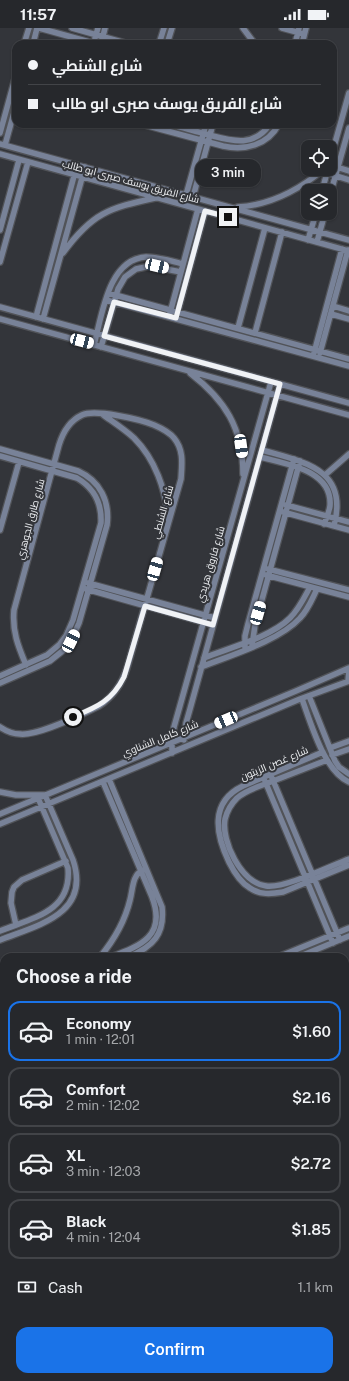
<!DOCTYPE html>
<meta charset="utf-8">
<style>
body{margin:0;font-family:"Public Sans",Cairo,sans-serif;background:#2e3034;color:#f1f3f6;height:100vh;display:flex;flex-direction:column;font-size:15px;white-space:nowrap}
*{box-sizing:border-box;margin:0}
p{font-size:13px;color:#a4a6a9}
.icon{flex:none;width:22px;height:22px;fill:none;stroke:currentColor;stroke-width:2;stroke-linecap:round;stroke-linejoin:round}
.map{position:relative;flex:1;overflow:hidden}
.details{position:absolute;left:0px;top:925px;width:349px;height:428px;display:flex;flex-direction:column;background:#26282c;border-radius:12px 12px 0 0;box-shadow:0 1px 3px #0004,0 0 0 1px #424448}
.details>*{flex:none}
.top-card{position:absolute;left:12px;top:12px;width:325px;height:88px;border-radius:12px;box-shadow:0 1px 3px #0004,0 0 0 1px #424448;display:grid;align-content:center;height:88px;padding:0 16px;background:#26282c}
.fabs{position:absolute;left:301px;top:112px;display:grid;gap:8px}
.fabs a{display:grid;place-items:center;width:36px;height:36px;border-radius:8px;background:#26282c;box-shadow:0 1px 3px #0004,0 0 0 1px #424448;font-size:20px}
.end{position:absolute;width:18px;height:18px;margin:-9px;border:5px solid #f0f2f5;background:#111;box-shadow:0 0 0 2px #111}
.from{border-radius:50%}
.bubble{position:absolute;height:28px;border-radius:12px;background:#26282c;box-shadow:0 1px 3px #0004,0 0 0 1px #424448;font-size:13px;font-weight:600;line-height:28px;text-align:center}
.car{position:absolute;width:12px;height:24px;margin:-12px -6px;border-radius:5px;box-shadow:0 0 3px 1px #0007;background:linear-gradient(#fff 24%,#345 0 40%,#fff 0 76%,#345 0 86%,#fff 0)}
.top-card b{display:flex;align-items:center;gap:14px;height:38px;font-size:15px}
.top-card b+b{border-top:1px solid #424448}
.top-card i{width:10px;height:10px;background:#f1f3f6}
ul{padding:0;list-style:none}
li{display:flex;align-items:center;gap:12px;height:60px;margin:0 8px 6px;padding:0 8px;border:2px solid #424448;border-radius:12px}
li div{flex:1}
li b{display:block;font-size:15px}
li em{font-style:normal;font-weight:600}
li.selected{border-color:#1a73e8}
li>.icon{width:36px;height:36px;stroke-width:1.5}
h2{padding:0 16px;font-size:18px;line-height:48px}
.pay{display:flex;align-items:center;gap:10px;height:44px;padding:0 16px;font-size:15px}
.pay p{margin-inline-start:auto}
.button{display:flex;gap:8px;margin-top:auto;padding:8px 16px}
.button a{flex:1;height:46px;border-radius:12px;background:#1a73e8;color:#fff;font-size:16px;font-weight:600;line-height:46px;text-align:center}
.status{display:flex;justify-content:space-between;align-items:center;height:28px;padding:0 20px;background:#26282c;direction:ltr}
.status svg{height:11px;fill:currentColor}
.map>svg:first-child{display:block}
.built{fill:#3a3f4a}
.lines{fill:none;stroke-linecap:round;stroke-linejoin:round}
.minor-casing{stroke:#515358;stroke-width:8}
.highway-casing{stroke:#515358;stroke-width:10}
.minor{stroke:#788298;stroke-width:5.5}
.highway{stroke:#e9eef9;stroke-width:8}
.route{stroke:#f0f2f5;stroke-width:5}
.labels{text-anchor:middle;stroke-width:4;stroke-linejoin:round;paint-order:stroke}
.street-label{font-size:10px;fill:#f0f2f5;stroke:#33353a}
</style>
<div class="status"><b>11:57</b><svg viewBox="0 0 49 12"><path d="M0 12V9h3v3zM5 12V6h3v6zM10 12V3h3v9zM15 12V0h3v12zM26 1h20v11H26zM47 4h2v5h-2z"/></svg></div>
<div class="map">
<svg width="349" height="1353" viewBox="0 0 349 1353">
<rect width="100%" height="100%" fill="#33353a"/>
<path class="built" d="M349 994V1353H0V1124L4 1123V1349H345V995Z"/>
<g class="lines">
<g class="minor-casing">
<path id="minor" d="M39 0 97 16
M72 0 129 16
M243 0 255 16
M282 0 304 6
M95 10 98 0
M24 16 29 0
M33 16 37 0
M101 16 105 0
M159 16 164 0
M167 16 172 0
M295 16 299 0
M302 16 306 0
M141 96 223 118C245 123 268 117 279 96
M170 96C183 100 196 103 209 107 232 113 254 120 270 96
M0 105 16 47
M0 116 349 212
M5 117 16 77
M0 126 349 223
M330 133 349 65
M330 137 349 143
M327 145 349 152
M322 163 328 141
M186 167 206 96
M330 167 349 100
M193 169 213 96
M238 179C271 177 299 162 324 141
M0 202 19 132
M308 212 316 185
M317 214 325 185
M63 225C92 185 109 180 155 170
M0 234 28 134
M108 265 349 331
M106 272 349 338
M333 278 349 283
M0 279 349 375
M170 285 198 181
M177 286 205 183
M331 286 349 291
M36 289 77 137
M0 291 349 387
M43 291 85 139
M238 300 265 200
M255 305 282 204
M94 317C102 288 108 231 146 229 158 229 171 233 183 236
M101 319 118 261 125 249 136 241 150 238 181 244
M314 325 342 221
M320 325 348 222
M190 345C225 372 243 400 243 446
M102 386C113 394 124 401 134 410 155 431 166 462 168 491
M0 421 78 443C100 453 110 473 107 497L79 595 71 613 65 621 50 633 0 655
M262 422C304 434 349 441 334 498
M0 428 77 450C94 460 102 475 101 495L73 592 66 608 60 616 47 627 0 648
M260 429C286 436 333 442 330 478 329 484 327 490 324 496
M325 447 349 426
M286 477 349 494
M283 484 349 502
M0 502 19 434
M268 541 349 562
M266 547 349 569
M88 555 215 590
M86 561 213 597
M252 618 255 597 300 433
M245 621V608L248 596 294 431
M204 630C229 620 271 609 290 590 299 581 304 570 310 559
M201 639C231 627 279 613 300 590 308 582 312 571 317 561
M348 653 349 643
M309 668 335 733 339 739 349 746
M302 671C311 695 324 743 349 754
M0 699C6 703 13 706 20 706 37 708 83 686 99 678 114 668 122 656 127 640L181 451C182 436 184 422 174 410 169 404 161 400 154 397 139 391 95 381 82 387 69 393 63 404 59 417L14 582C12 603 18 618 26 637
M184 712 186 695 190 681 280 356
M330 720 349 713
M323 724 243 758C209 774 216 807 229 834 234 844 241 855 250 860 260 867 271 866 283 864L349 837
M172 725V715L174 699 271 354
M332 727 349 721
M327 732C309 739 291 746 273 753 261 758 247 761 237 770 231 776 227 783 225 791 221 813 241 855 266 858 284 861 330 838 349 831
M272 750 340 912
M109 751 162 879C165 906 153 919 128 929
M265 753 333 915
M103 754 152 869C167 908 140 918 111 929
M0 764 16 767H45L73 832C91 886 38 897 0 912
M0 786 296 663 349 640
M0 796 300 671 349 653
M16 897 11 875 12 864 14 859 22 852 66 833
M0 903C32 890 72 884 68 840L38 770
M100 929C114 912 125 893 130 872 133 861 132 847 143 842
M278 929 349 900
M298 929 349 908
M0 966H4
M0 972 4 973
M0 1035H4
M0 1045 4 1043
M0 1055 4 1053
M345 1094 349 1093
M345 1106 349 1104
M0 1225 4 1223
M0 1235 4 1233
M63 1349 64 1353
M73 1349 74 1353"/>
</g>
<g class="highway-casing">
<path id="highway" d="M345 988 349 987
M345 1002 349 1000
M0 1116 4 1115
M0 1131 4 1129"/>
</g>
<use href="#minor" class="minor"/>
<use href="#highway" class="highway"/>
</g>
<g class="lines">
<path class="route" d="M73 689C97 679 112 673 124 649L145 578 213 597 280 356 104 308 114 274 176 290 205 183 228 189"/>
</g>
<g class="labels">
<g class="street-label">
<text transform="translate(131 153) rotate(15)" y="4">شارع الفريق يوسف صبرى ابو طالب</text>
<text transform="translate(162 484) rotate(-74)" y="4">شارع الشنطي</text>
<text transform="translate(30 491) rotate(-75)" y="4">شارع طارق الجوهري</text>
<text transform="translate(210 536) rotate(-74)" y="4">شارع فاروق هريدي</text>
<text transform="translate(160 710) rotate(-22)" y="4">شارع كامل الشناوي</text>
<text transform="translate(274 735) rotate(-23)" y="4">شارع غصن الزيتون</text>
</g>
</g>
</svg>
<div class="fabs">
<a><svg class="icon" aria-label="locate" viewBox="0 0 24 24"><circle cx="12" cy="12" r="6"/><path d="M12 2v4M12 18v4M2 12h4M18 12h4"/></svg></a>
<a><svg class="icon" aria-label="layers" viewBox="0 0 24 24"><path d="M12 4l9 5-9 5-9-5zM3 14l9 5 9-5"/></svg></a>
</div>
<i class="end from" style="left:73px;top:689px"></i>
<i class="end" style="left:228px;top:189px"></i>
<div class="bubble" style="left:195px;top:131px;width:66px">3 min</div>
<i class="car" style="left:157px;top:238px;rotate:103deg"></i>
<i class="car" style="left:82px;top:313px;rotate:105deg"></i>
<i class="car" style="left:241px;top:418px;rotate:172deg"></i>
<i class="car" style="left:155px;top:541px;rotate:16deg"></i>
<i class="car" style="left:258px;top:585px;rotate:16deg"></i>
<i class="car" style="left:71px;top:613px;rotate:27deg"></i>
<i class="car" style="left:226px;top:692px;rotate:247deg"></i>
<div class="top-card">
<b><i class="from"></i>شارع الشنطي</b>
<b><i></i>شارع الفريق يوسف صبرى ابو طالب</b>
</div>
<section class="details">
<h2>Choose a ride</h2>
<ul>
<li class="selected"><svg class="icon" aria-label="car" viewBox="0 0 24 24"><path d="M5 17H2v-5l4-1 3-4h7l3 4 3 1v5h-3M9 17h6M6 11h13"/><circle cx="7" cy="17" r="2"/><circle cx="17" cy="17" r="2"/></svg><div><b>Economy</b><p>1 min · 12:01</p></div><em>$1.60</em></li>
<li><svg class="icon" aria-label="car" viewBox="0 0 24 24"><path d="M5 17H2v-5l4-1 3-4h7l3 4 3 1v5h-3M9 17h6M6 11h13"/><circle cx="7" cy="17" r="2"/><circle cx="17" cy="17" r="2"/></svg><div><b>Comfort</b><p>2 min · 12:02</p></div><em>$2.16</em></li>
<li><svg class="icon" aria-label="car" viewBox="0 0 24 24"><path d="M5 17H2v-5l4-1 3-4h7l3 4 3 1v5h-3M9 17h6M6 11h13"/><circle cx="7" cy="17" r="2"/><circle cx="17" cy="17" r="2"/></svg><div><b>XL</b><p>3 min · 12:03</p></div><em>$2.72</em></li>
<li><svg class="icon" aria-label="car" viewBox="0 0 24 24"><path d="M5 17H2v-5l4-1 3-4h7l3 4 3 1v5h-3M9 17h6M6 11h13"/><circle cx="7" cy="17" r="2"/><circle cx="17" cy="17" r="2"/></svg><div><b>Black</b><p>4 min · 12:04</p></div><em>$1.85</em></li>
</ul>
<div class="pay"><svg class="icon" aria-label="cash" viewBox="0 0 24 24"><path d="M3 7h18v10H3z"/><circle cx="12" cy="12" r="2"/></svg>Cash<p>1.1 km</p></div>
<div class="button"><a>Confirm</a></div>
</section>
</div>
